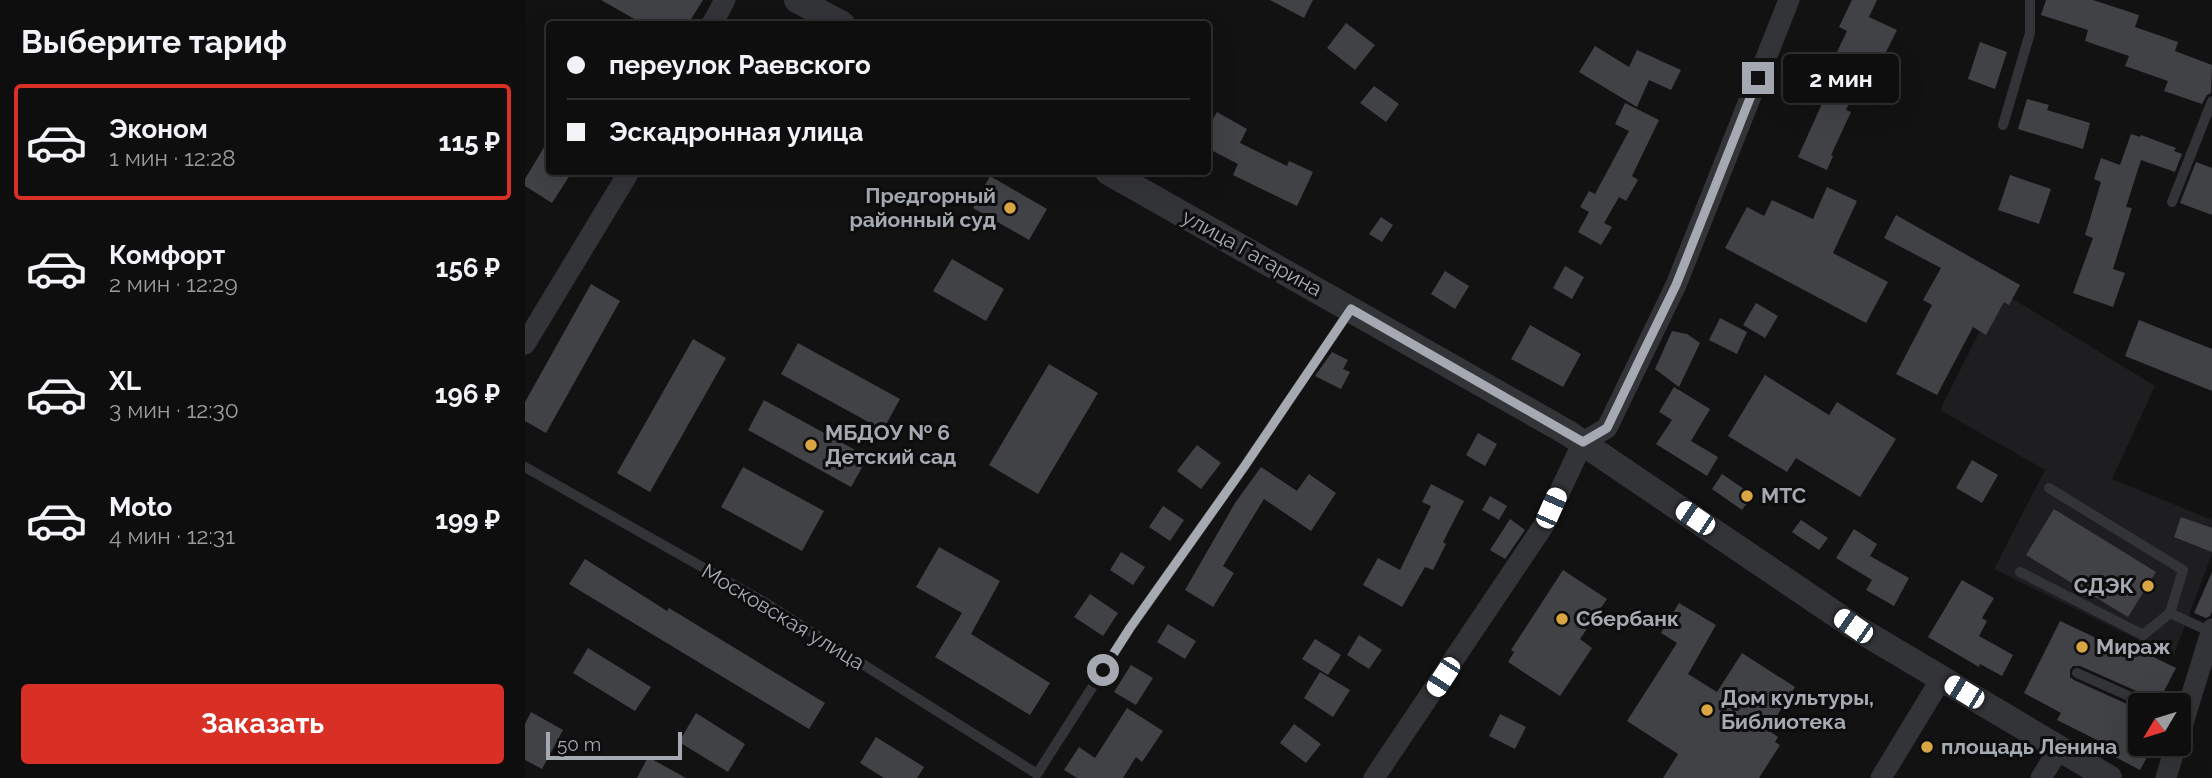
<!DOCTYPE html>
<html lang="ru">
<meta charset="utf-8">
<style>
body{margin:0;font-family:Raleway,sans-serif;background:#171717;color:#f1f3f6;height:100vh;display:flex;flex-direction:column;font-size:26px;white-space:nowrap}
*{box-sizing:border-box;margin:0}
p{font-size:23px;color:#9b9c9e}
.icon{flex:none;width:38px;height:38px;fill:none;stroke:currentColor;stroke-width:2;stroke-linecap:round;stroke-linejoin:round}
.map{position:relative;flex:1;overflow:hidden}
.panel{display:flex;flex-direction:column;background:#0e0e0e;width:525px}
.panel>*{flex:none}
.top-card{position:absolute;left:21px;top:21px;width:665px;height:154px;border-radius:7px;box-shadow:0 7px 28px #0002,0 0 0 2px #2e2e2e;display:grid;align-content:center;height:154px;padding:0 21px;background:#0e0e0e}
.needle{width:46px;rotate:232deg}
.buttons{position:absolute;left:1603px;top:693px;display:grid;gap:14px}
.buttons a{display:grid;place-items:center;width:63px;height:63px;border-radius:7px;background:#0e0e0e;box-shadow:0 7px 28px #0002,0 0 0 2px #2e2e2e;font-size:35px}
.scale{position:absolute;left:21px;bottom:18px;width:136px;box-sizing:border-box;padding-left:7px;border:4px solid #a5a9b2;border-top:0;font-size:19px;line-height:24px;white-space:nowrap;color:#a5a9b2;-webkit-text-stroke:5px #0d0d0e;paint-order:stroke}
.end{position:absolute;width:32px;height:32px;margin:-16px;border:9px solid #a5a9b2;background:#111;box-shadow:0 0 0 4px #111}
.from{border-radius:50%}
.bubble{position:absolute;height:49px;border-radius:7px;background:#0e0e0e;box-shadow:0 7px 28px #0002,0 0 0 2px #2e2e2e;font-size:23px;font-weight:700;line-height:49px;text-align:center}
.car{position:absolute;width:21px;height:42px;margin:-21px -10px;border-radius:9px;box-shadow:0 0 5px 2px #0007;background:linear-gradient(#fff 24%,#345 0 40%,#fff 0 76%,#345 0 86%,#fff 0)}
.top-card b{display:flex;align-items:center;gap:24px;height:66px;font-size:26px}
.top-card b+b{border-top:2px solid #2e2e2e}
.top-card i{width:18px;height:18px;background:#f1f3f6}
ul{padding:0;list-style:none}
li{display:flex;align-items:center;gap:21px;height:116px;margin:0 14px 10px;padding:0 7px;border:4px solid transparent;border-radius:7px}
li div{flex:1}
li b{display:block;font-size:26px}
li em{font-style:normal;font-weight:700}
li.selected{border-color:#d93025}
li>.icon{width:63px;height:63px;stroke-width:1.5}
h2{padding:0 21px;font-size:32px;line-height:84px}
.button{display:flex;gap:14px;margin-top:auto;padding:14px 21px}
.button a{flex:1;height:80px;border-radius:7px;background:#d93025;color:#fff;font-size:28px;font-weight:700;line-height:80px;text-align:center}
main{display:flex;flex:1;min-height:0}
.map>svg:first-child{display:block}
.built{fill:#1e1e20}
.building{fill:#414246}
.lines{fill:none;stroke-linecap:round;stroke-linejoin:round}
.service{stroke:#333438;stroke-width:10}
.minor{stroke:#333438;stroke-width:21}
.tertiary{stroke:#333438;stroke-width:26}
.route{stroke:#a5a9b2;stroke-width:9}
.poi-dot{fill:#daa543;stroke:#0d0d0e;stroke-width:2.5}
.labels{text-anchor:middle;stroke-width:6;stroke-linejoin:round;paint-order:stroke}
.poi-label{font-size:21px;font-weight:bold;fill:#a5a9b2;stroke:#0d0d0e;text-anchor:start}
.street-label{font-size:21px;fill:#a5a9b2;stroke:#0d0d0e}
</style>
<main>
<section class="panel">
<h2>Выберите тариф</h2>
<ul>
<li class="selected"><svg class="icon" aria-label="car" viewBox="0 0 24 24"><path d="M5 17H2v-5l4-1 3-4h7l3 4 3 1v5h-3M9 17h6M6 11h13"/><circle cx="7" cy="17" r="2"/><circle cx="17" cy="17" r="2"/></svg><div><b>Эконом</b><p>1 мин · 12:28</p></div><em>115 ₽</em></li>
<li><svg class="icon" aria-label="car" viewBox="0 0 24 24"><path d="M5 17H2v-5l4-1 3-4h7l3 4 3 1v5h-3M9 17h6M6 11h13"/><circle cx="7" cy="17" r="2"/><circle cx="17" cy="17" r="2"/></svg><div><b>Комфорт</b><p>2 мин · 12:29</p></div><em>156 ₽</em></li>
<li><svg class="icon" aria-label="car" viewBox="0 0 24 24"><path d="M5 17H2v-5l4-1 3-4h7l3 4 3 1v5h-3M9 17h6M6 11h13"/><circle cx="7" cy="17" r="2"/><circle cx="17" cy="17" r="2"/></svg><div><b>XL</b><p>3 мин · 12:30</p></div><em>196 ₽</em></li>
<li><svg class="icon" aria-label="car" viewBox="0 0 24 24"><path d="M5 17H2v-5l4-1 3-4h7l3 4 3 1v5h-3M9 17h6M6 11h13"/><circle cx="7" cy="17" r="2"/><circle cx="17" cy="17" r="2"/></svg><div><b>Moto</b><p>4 мин · 12:31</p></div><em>199 ₽</em></li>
</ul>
<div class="button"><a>Заказать</a></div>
</section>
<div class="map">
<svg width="1687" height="778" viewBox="0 0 1687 778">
<rect width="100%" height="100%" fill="#121213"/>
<path class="built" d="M1475 291 1630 386 1587 479 1687 520V554L1648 657 1469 569 1520 470 1415 410Z"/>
<path class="building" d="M76 0H178L163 24H118Z
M745 0H788L779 18Z
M1327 0H1352L1344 17 1372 30 1351 72 1339 67 1321 110 1326 112 1306 155 1308 156 1302 170 1273 157 1318 57 1311 54 1322 31 1314 27Z
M1521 0H1568L1614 15 1610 27 1653 42 1650 51 1687 65 1686 93 1682 95 1677 104 1639 91 1643 81 1600 66 1604 56 1560 41 1563 30 1516 15Z
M821 23 850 45 830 70 802 48Z
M1455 42 1482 52 1470 89 1443 79Z
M1070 46 1104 67 1112 50 1156 70 1146 90 1124 80 1112 107 1054 72Z
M849 86 874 104 861 122 835 103Z
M1502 99 1524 105 1522 110 1565 123 1558 149 1493 129Z
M1100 103 1134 120 1107 176 1113 180 1101 201 1094 197 1079 223 1087 227 1076 245 1053 232 1064 212 1055 207 1064 191 1070 194 1104 131 1090 124Z
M692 112 722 129 715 143 762 166 764 161 788 172 772 206 708 175 713 164 682 148V129Z
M1606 134 1615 137 1616 135 1651 148 1649 151 1657 154 1650 172 1616 160 1601 207 1607 208 1588 269 1600 273 1588 307 1548 293 1568 238 1560 235 1576 182 1569 179 1576 158 1595 165Z
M24 139V172H47L27 203 0 186V179Z
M1671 162 1687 168V215L1655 203Z
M1485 175 1526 189 1514 224 1473 210Z
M465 176 522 209 504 240 448 208Z
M1302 187 1332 201 1308 253 1363 282 1341 323 1200 248 1222 207 1239 216 1247 200 1288 219Z
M1371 215 1495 285 1484 305 1479 302 1461 335 1448 327 1412 395 1371 374 1407 305 1398 300 1416 268 1359 238Z
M856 217 868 225 857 242 844 234Z
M427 259 479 289 461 321 408 291Z
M1040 266 1059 277 1047 299 1028 288Z
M920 271 944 286 930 309 906 294Z
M66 284 95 301 21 433 0 421V402Z
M1231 303 1253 316 1240 338 1218 325Z
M1195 318 1222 332 1212 354 1184 340Z
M1614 320 1687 349V391L1600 356Z
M1005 325 1056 354 1038 387 986 359Z
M1147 331 1162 334 1175 343 1154 387 1130 369Z
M168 339 201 358 125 492 92 473Z
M273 343 375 399 358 430 256 374Z
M807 352 823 360 818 369 825 372 816 389 790 376Z
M524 364 573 393 513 494 464 465Z
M1240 375 1304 415 1312 402 1371 439 1335 497 1271 458 1262 472 1203 436Z
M1149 387 1185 409 1166 441 1193 457 1182 476 1131 444 1147 420 1134 412Z
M239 400 343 457 326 487 223 430Z
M953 433 972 444 960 466 941 455Z
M672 445 696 463 676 489 652 471Z
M1447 460 1473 475 1457 503 1431 488Z
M218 467 299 511 277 551 196 507Z
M736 467 772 491 784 474 811 493 786 531 739 499 698 566 709 573 688 607 660 590 710 503Z
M1197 474 1228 495 1217 510 1187 489Z
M906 484 939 501 918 542 921 544 908 570 900 567 877 607 838 585 853 558 875 570 906 506 897 502Z
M965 496 982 506 974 520 957 510Z
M638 506 659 520 645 541 624 527Z
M1529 509 1631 572 1603 617 1501 555Z
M1656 517 1687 528V552L1649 537Z
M985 519 1000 530 980 559 965 550Z
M1276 520 1303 538 1294 550 1267 532Z
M1329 529 1352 544 1345 556 1384 578 1369 606 1341 590 1347 580 1311 558Z
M414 547 475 581 446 634 525 683 505 715 410 657 437 613 391 587Z
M596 552 620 567 608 585 585 570Z
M60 559 142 611 144 608 300 703 284 729 44 584Z
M1038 570 1082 599 1055 639 1067 648 1035 696 983 662 989 652 986 650Z
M1687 572V611L1685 616 1681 618 1669 613Z
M1437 580 1469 598 1457 618 1462 621 1454 636 1488 655 1477 676 1455 664 1454 667 1403 637Z
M565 594 593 613 578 636 549 617Z
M1154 603 1191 625 1163 674 1192 692 1217 653 1270 687 1243 730 1253 737 1250 742 1255 745 1234 778H1138L1153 754 1102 721 1152 643 1136 633Z
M1535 621 1601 652 1604 645 1651 668 1634 701 1555 666H1548L1545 670V677L1549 680 1615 710V744H1629L1615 770 1581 752 1584 746 1532 720 1536 713 1499 693Z
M643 624 671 641 660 659 632 642Z
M834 635 857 650 844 669 822 655Z
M790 639 816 655 803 675 777 659Z
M63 648 126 687 110 711 48 673Z
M606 665 628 678 611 705 589 692Z
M795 672 825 690 808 717 779 698Z
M602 708 638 731 617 762 611 757 598 778H552L539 770 554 747 570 758Z
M6 712 38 730 17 769 0 760V724Z
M171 713 220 744 203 772 154 742Z
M975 714 1001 727 990 749 964 736Z
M769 724 796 744 781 763 755 743Z
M351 737 399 767 392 778H359L335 763Z
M123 757 161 778H112Z"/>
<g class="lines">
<path class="service" d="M1478 125 1505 33V0
M1647 202 1687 101
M0 467 239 602 512 774 605 628 719 467 826 309
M1524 488 1658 570 1645 613 1686 632
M1495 572 1618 635 1645 613
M1552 673 1624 705"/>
<path class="minor" d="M187 24 200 0
M0 344 104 172
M1654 736 1687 629
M849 778 1019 525 1058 442 1082 428 1151 285 1264 0
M1356 778 1416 679
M1516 778 1534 749
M1641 778 1651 744"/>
<path class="tertiary" d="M272 0 317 24
M583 172 1043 433 1328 626 1584 778"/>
</g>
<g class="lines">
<path class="route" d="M578 670 605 628 719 467 826 309 1058 442 1082 428 1116 357 1151 285 1233 78"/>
</g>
<g class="poi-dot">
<circle cx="485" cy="208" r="7"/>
<circle cx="286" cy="445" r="7"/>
<circle cx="1222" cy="496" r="7"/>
<circle cx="1623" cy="586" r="7"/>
<circle cx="1037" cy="619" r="7"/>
<circle cx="1557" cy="647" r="7"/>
<circle cx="1182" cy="710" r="7"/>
<circle cx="1402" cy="747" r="7"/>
</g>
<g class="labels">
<g class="poi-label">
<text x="471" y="203" text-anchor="end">Предгорный<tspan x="471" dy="24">районный суд</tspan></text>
<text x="300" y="440">МБДОУ № 6<tspan x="300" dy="24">Детский сад</tspan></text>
<text x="1236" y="503">МТС</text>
<text x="1609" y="593" text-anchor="end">СДЭК</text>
<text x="1051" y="626">Сбербанк</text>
<text x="1571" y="654">Мираж</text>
<text x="1196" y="705">Дом культуры,<tspan x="1196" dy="24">Библиотека</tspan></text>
<text x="1416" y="754">площадь Ленина</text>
</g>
<g class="street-label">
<text transform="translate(727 253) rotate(29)" y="7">улица Гагарина</text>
<text transform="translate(258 617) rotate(31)" y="7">Московская улица</text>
</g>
</g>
</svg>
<div class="buttons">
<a><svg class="needle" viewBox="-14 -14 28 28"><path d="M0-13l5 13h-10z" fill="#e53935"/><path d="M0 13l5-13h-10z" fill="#9b9c9e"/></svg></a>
</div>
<div class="scale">50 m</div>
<i class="end from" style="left:578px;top:670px"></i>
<i class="end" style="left:1233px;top:78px"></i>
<div class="bubble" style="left:1258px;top:54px;width:116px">2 мин</div>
<i class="car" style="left:1026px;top:508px;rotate:24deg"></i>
<i class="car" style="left:1170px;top:518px;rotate:304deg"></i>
<i class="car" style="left:1328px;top:626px;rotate:305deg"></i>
<i class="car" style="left:918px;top:677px;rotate:213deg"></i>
<i class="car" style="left:1439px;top:692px;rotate:301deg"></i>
<div class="top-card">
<b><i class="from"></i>переулок Раевского</b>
<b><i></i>Эскадронная улица</b>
</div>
</div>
</main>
